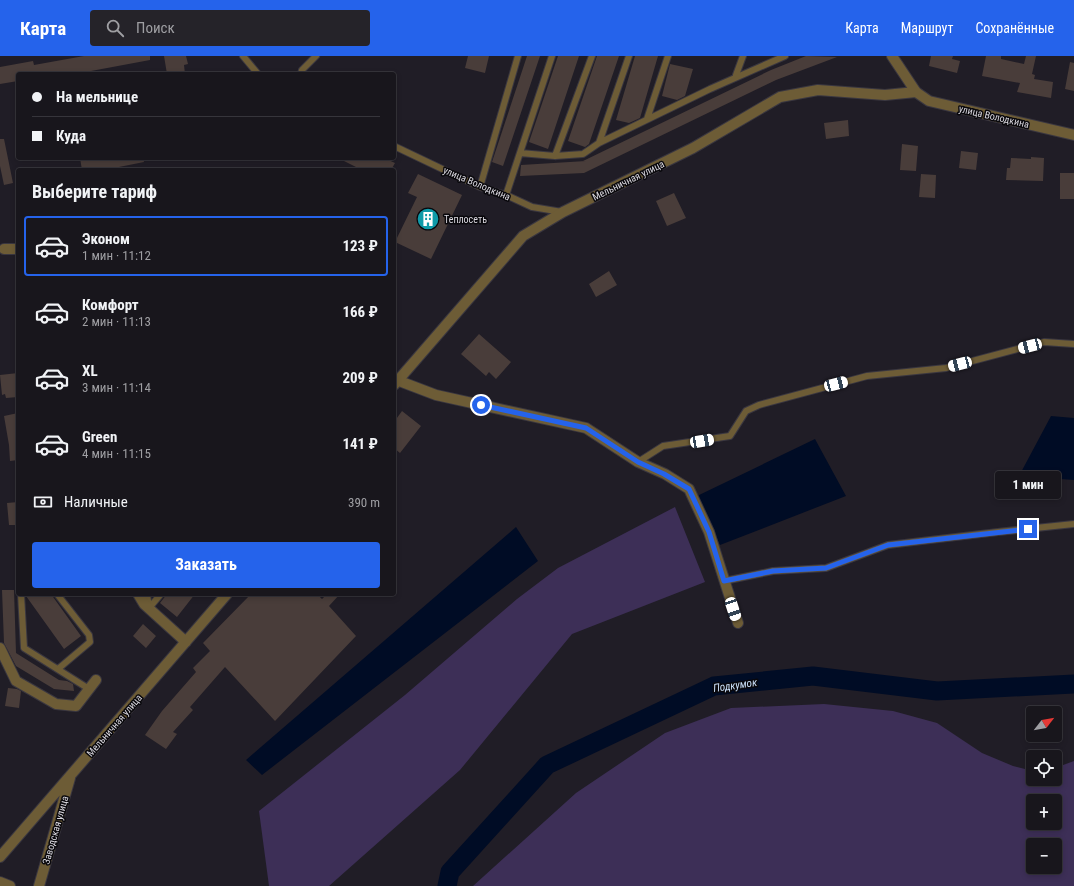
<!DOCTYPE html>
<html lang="ru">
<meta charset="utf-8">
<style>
body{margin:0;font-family:"Roboto Condensed",sans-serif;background:#252329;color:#f1f3f6;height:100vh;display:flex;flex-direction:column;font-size:15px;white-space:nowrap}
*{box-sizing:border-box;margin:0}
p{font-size:13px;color:#9f9fa3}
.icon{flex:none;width:22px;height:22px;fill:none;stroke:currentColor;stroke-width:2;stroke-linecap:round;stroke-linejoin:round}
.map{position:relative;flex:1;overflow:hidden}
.drawer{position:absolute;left:16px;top:112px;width:380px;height:428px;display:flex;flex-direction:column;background:#18161c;border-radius:4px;box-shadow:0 2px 6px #0003,0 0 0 1px #36353b}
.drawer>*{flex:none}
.banner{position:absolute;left:16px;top:16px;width:380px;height:88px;border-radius:4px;box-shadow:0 2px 6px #0003,0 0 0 1px #36353b;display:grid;align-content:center;height:88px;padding:0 16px;background:#18161c}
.needle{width:26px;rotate:59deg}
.tools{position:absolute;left:1026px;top:650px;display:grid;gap:8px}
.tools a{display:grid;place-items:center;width:36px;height:36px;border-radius:4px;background:#18161c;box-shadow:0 2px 6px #0003,0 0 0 1px #36353b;font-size:20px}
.end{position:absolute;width:18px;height:18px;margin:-9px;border:5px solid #2563eb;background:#fff;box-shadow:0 0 0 2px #fff}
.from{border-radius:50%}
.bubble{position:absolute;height:28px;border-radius:4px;background:#18161c;box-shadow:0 2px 6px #0003,0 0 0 1px #36353b;font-size:13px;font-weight:700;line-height:28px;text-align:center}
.car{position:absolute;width:12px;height:24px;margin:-12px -6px;border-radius:5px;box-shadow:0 0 3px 1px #0007;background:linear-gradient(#fff 24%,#345 0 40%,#fff 0 76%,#345 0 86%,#fff 0)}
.banner b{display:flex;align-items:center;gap:14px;height:38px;font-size:15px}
.banner b+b{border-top:1px solid #36353b}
.banner i{width:10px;height:10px;background:#f1f3f6}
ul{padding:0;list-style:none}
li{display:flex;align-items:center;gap:12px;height:60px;margin:0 8px 6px;padding:0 8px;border:2px solid transparent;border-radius:4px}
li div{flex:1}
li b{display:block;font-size:15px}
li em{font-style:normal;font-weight:700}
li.active{border-color:#2563eb}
li>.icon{width:36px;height:36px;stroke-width:1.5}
h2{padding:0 16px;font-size:18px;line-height:48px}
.pay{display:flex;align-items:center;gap:10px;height:44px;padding:0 16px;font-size:15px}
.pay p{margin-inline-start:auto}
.action{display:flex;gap:8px;margin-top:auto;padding:8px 16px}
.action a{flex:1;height:46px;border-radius:4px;background:#2563eb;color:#fff;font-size:16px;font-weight:700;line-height:46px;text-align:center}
header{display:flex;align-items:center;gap:24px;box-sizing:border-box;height:56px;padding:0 20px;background:#2563eb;color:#fff}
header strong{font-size:19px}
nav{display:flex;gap:22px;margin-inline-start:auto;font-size:14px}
.search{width:280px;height:36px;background:#252329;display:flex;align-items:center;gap:10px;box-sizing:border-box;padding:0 14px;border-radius:4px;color:#9f9fa3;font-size:15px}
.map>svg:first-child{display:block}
.green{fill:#3d2f57;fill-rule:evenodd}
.water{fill:#000c25}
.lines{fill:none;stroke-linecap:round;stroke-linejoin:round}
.river{stroke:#000c25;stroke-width:19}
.building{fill:#493d3a}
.service-casing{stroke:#3a3740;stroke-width:8}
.minor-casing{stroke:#3a3740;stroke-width:12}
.tertiary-casing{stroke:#3a3740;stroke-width:12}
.service{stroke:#6d5c36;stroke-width:6}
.minor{stroke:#6d5c36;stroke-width:10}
.tertiary{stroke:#6d5c36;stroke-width:10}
.route{stroke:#2563eb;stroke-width:5}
.labels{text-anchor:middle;stroke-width:3;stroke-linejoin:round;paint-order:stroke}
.street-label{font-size:10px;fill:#dbd9e0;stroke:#09080c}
.poi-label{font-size:10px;fill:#dbd9e0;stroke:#09080c;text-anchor:start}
.water-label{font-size:11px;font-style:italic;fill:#cbe0f9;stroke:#09080c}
</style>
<header>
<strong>Карта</strong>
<div class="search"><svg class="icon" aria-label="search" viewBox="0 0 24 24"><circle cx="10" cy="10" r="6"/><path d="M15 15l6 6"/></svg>Поиск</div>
<nav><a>Карта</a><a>Маршрут</a><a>Сохранённые</a></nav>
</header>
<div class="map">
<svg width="1074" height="830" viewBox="0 0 1074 830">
<rect width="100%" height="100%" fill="#201d26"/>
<path class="green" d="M675 451 705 526 572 578 460 714 329 830H269L259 755 405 639 517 543 558 512Z
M824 648 893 655 937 667 982 697 1013 710 1033 715V723H1055V712L1074 705V830H473L576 737 665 677 731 652ZM1033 745H1055V767H1033ZM1033 789H1055V811H1033Z"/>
<path class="water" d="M1051 360 1074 362V424L1019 420Z
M815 383 846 440 720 489 697 440Z
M516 471 538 505 262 719 246 704Z"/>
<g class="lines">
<path class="river" d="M447 830 450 816 547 709 714 630 813 620 937 635 1074 628"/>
</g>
<path class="building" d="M84 0H150V4L75 18H68V16L59 18H18V25L0 28V11L33 5 34 9Z
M164 0H186L188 8 184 9 185 18H167Z
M468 0H489L485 17 465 12Z
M527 0H540L503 110 492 106Z
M558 0H579L548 93 529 86Z
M597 0H619L589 88 585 91 568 85Z
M635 0H658L640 62 629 67 616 64Z
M806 0 837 1 776 24 584 117 520 120 521 109 586 105H583L771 14Z
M931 0H953L952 3 960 5 957 17 929 10Z
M986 0H1001V3L1024 8 1026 0H1036L1032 18 1035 19 1034 23 1053 26 1051 42 1017 36 1020 27 982 20Z
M1070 6 1074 7V35L1065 33Z
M670 8 693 13 685 40 677 44 662 40Z
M848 64 849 80 826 83 824 67Z
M0 83H4L13 127 4 129 0 110Z
M902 88 918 90 916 115 900 114Z
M961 95 978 97 976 114 959 112Z
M1031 101 1044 102 1043 125 1006 124 1007 112H1010L1011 102 1031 103Z
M80 102H91L92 105 106 102H143L144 106 104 114H82Z
M338 102H384L395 107 391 114H362Z
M1060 117H1074V143H1060Z
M418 118 462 139 431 203 395 186 417 141 408 137Z
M921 118 936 119 935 142 919 141Z
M674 137 686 162 667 170 656 145Z
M609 215 617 229 596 241 589 228Z
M479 278 511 306 496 323 489 316 486 320 461 298Z
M18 317V341L6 342 5 338 2 339 0 319Z
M402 355 421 370 400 397 394 392V366Z
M18 357V404L10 405 9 389 4 360Z
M18 446V469H9L7 447Z
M2 534H14L16 597 59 624 67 625 73 628 74 635 54 633 16 610 4 587Z
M26 538H51L81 580 64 593 26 540Z
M167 538H195L177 561 160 547Z
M251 538H317L322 543 327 538H340L329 550 356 580 275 665 225 611 190 651 193 654 173 676 177 678 166 693 145 679 162 655 196 616 193 612 210 595 203 587Z
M143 568 156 580 146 592 133 580Z
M8 632 17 633 21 635 19 652 5 650Z"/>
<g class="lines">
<g class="service-casing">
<path id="service" d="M243 0 258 18
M301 18 302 14 316 0
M736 19 743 0
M647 63 668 0
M599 87 629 0
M394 90 480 131 506 139 532 151 562 156
M520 97 555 100 583 98 599 87 710 33 785 0
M555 100 592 0
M480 131 518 0
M506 139 552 0
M638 406 663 390 730 380 746 355 759 349 867 320 946 312 1044 286 1074 288
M724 525 773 515 826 512 888 489 998 476 1074 468
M21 538 24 592 89 633
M57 538 89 579 90 586 58 613
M147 538 149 552 161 538"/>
</g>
<g class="minor-casing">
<path id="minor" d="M4 193H18
M394 323 436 339 586 372 638 406 665 418 689 433 709 476 738 567
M394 329 523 180 563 156 693 92 780 41 818 34 885 39 916 36
M138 538 144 548 186 586
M0 592 16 625 56 648 76 650 96 624
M0 801 227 538
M0 826 10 830
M39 830 70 722"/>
</g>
<g class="tertiary-casing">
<path id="tertiary" d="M892 0 916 36 929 45 1074 79"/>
</g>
<use href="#service" class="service"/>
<use href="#minor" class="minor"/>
<use href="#tertiary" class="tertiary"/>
</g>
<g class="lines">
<path class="route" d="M481 349 586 372 638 406 664 418 689 433 709 476 724 525 773 515 826 512 888 489 1028 473"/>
</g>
<defs>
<g id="building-disc" transform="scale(1.15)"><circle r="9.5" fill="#0f9aa8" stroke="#09080c"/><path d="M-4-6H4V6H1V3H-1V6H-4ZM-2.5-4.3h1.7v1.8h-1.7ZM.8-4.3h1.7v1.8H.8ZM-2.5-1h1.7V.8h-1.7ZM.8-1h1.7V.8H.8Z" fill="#fff"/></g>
</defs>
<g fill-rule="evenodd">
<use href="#building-disc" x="428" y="163"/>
</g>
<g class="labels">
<g class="street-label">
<text transform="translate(994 60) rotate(13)" y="4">улица Володкина</text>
<text transform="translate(628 124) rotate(-26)" y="4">Мельничная улица</text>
<text transform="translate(477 127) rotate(23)" y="4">улица Володкина</text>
<text transform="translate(114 669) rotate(-49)" y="4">Мельничная улица</text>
<text transform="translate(55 774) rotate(-74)" y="4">Заводская улица</text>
</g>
<g class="poi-label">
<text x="444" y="167">Теплосеть</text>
</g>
<g class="water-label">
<text transform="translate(735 629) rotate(-8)" y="4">Подкумок</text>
</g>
</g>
</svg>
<div class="tools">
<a><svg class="needle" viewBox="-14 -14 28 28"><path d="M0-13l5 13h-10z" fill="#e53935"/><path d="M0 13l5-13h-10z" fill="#9f9fa3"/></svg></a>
<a><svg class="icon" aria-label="locate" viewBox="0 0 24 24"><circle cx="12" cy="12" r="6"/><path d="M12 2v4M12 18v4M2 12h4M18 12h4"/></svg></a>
<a>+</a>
<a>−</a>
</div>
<i class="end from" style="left:481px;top:349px"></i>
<i class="end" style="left:1028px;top:473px"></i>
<div class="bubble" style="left:995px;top:415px;width:66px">1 мин</div>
<i class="car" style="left:1030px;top:290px;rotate:255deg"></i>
<i class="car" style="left:960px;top:308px;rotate:255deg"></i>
<i class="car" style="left:836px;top:328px;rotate:75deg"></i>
<i class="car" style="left:702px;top:385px;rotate:80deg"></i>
<i class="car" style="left:733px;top:553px;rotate:162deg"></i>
<div class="banner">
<b><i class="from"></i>На мельнице</b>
<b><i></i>Куда</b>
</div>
<section class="drawer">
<h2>Выберите тариф</h2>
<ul>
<li class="active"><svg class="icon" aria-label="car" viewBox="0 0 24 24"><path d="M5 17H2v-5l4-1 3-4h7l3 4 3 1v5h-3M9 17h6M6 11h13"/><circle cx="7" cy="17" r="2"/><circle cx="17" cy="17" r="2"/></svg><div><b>Эконом</b><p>1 мин · 11:12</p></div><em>123 ₽</em></li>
<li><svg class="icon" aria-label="car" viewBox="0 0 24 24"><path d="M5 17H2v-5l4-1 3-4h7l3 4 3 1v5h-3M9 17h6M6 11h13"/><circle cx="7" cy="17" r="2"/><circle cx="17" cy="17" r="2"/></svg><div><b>Комфорт</b><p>2 мин · 11:13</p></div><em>166 ₽</em></li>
<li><svg class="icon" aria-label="car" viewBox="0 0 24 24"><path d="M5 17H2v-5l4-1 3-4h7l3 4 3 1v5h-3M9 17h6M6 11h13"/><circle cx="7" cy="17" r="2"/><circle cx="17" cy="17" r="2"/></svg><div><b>XL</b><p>3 мин · 11:14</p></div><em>209 ₽</em></li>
<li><svg class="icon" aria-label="car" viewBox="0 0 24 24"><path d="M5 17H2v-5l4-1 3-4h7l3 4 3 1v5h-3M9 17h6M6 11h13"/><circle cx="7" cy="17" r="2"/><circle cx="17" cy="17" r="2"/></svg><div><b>Green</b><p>4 мин · 11:15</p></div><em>141 ₽</em></li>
</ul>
<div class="pay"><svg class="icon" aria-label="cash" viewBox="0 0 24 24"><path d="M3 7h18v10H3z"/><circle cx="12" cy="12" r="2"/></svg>Наличные<p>390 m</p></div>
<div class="action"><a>Заказать</a></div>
</section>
</div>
